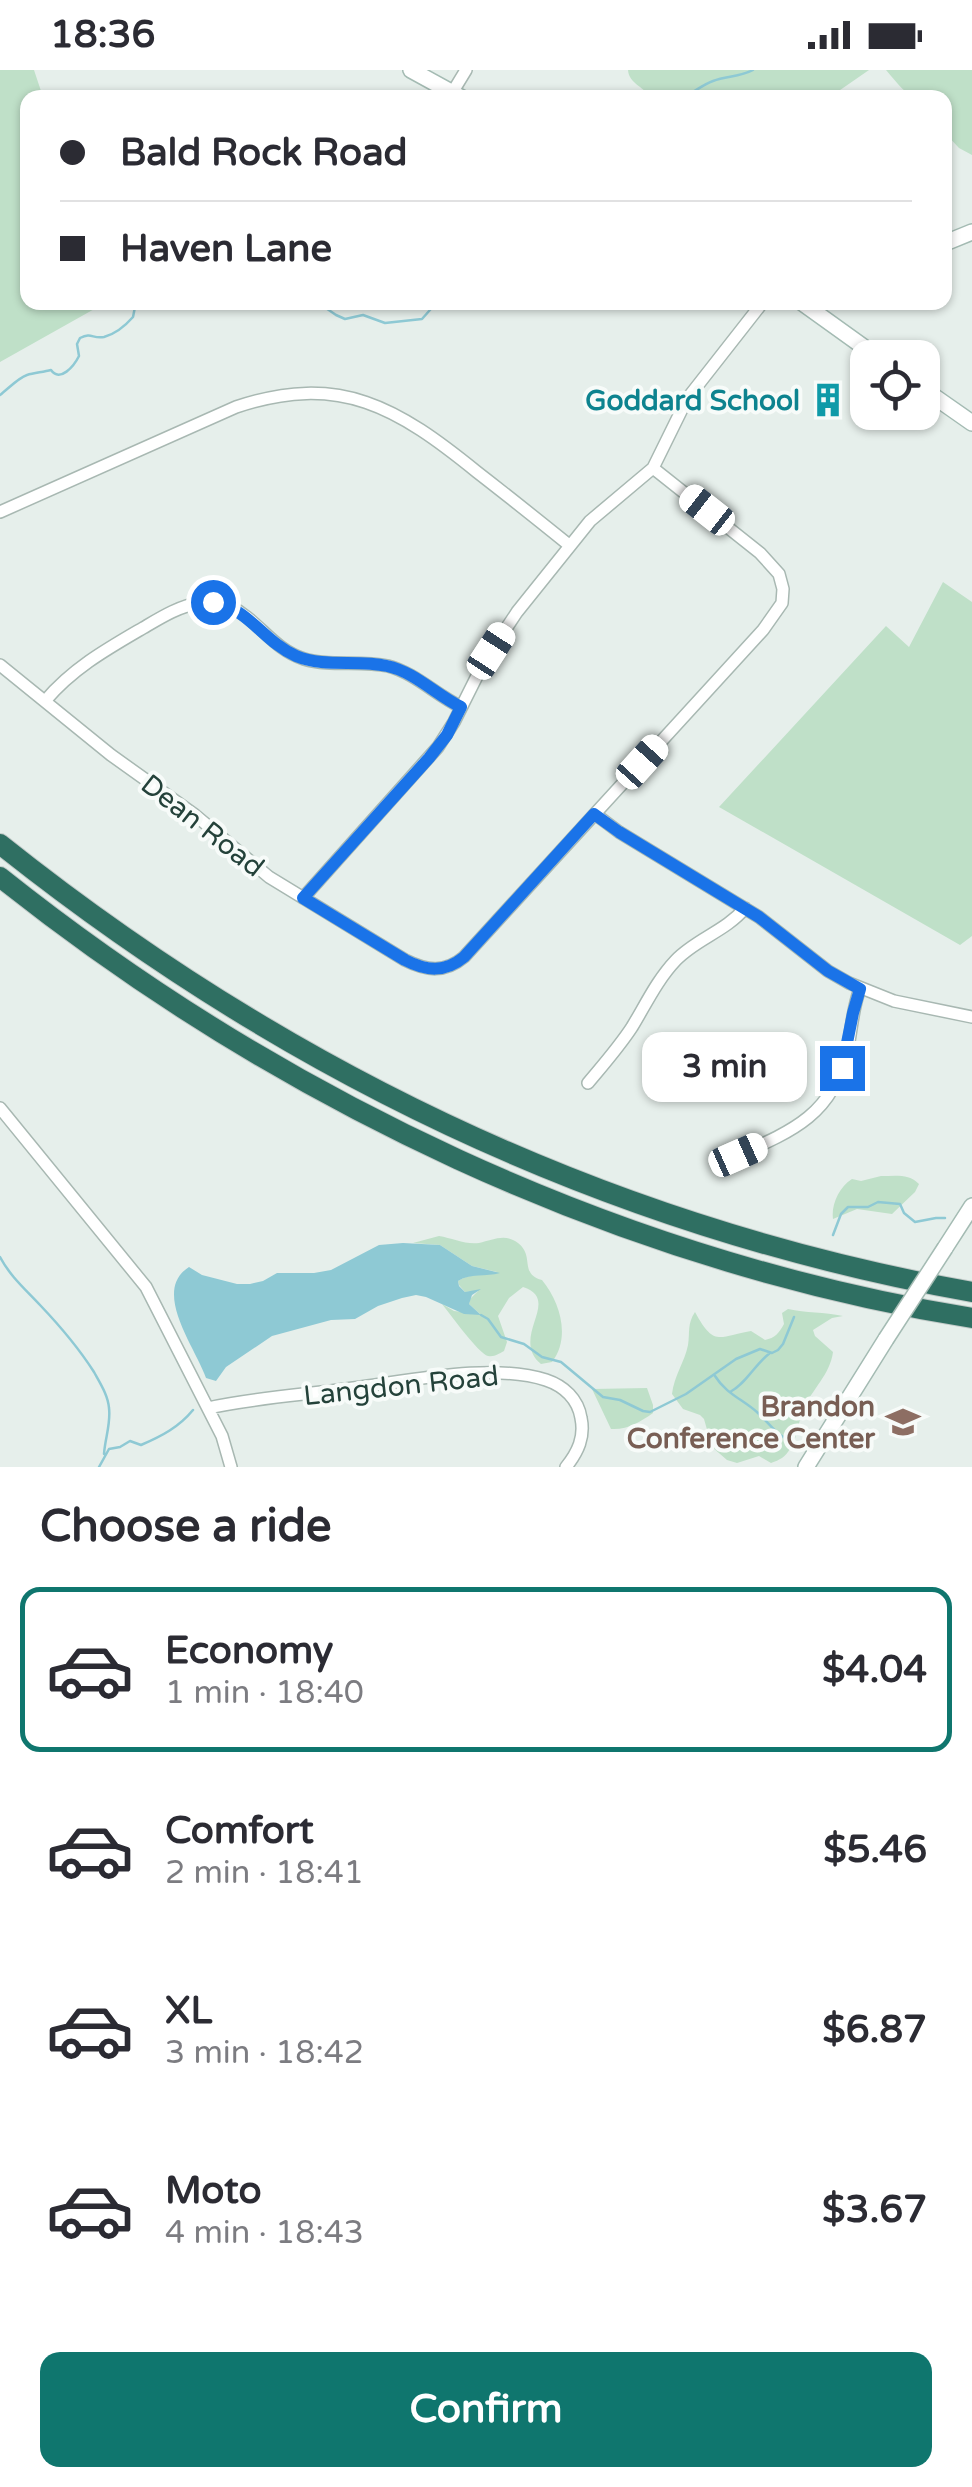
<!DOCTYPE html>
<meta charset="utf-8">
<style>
body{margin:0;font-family:"Varela Round",sans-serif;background:#f7f7f7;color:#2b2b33;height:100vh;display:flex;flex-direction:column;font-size:38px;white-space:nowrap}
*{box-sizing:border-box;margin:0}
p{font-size:32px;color:#7c7c81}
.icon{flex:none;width:55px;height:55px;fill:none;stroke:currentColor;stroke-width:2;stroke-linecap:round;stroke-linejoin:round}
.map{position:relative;height:1397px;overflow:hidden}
.panel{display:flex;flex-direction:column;background:#fff;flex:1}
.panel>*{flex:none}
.hud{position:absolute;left:20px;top:20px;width:932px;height:220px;border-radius:20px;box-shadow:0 2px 8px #0004;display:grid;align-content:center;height:220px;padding:0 40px;background:#fff}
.buttons{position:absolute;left:850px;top:270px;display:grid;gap:20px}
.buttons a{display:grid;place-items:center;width:90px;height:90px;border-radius:20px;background:#fff;box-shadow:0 2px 8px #0004;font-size:50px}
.end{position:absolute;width:45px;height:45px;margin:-22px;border:12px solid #1a73e8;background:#fff;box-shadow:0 0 0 5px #fff}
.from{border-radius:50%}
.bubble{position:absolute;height:70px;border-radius:20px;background:#fff;box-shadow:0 2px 8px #0004;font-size:32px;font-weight:700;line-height:70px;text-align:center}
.car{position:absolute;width:30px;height:60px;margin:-30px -15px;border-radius:12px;box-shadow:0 0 8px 2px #0007;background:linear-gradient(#fff 24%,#345 0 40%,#fff 0 76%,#345 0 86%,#fff 0)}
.hud b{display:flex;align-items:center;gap:35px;height:95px;font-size:38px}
.hud b+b{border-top:2px solid #e1e1e2}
.hud i{width:25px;height:25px;background:#2b2b33}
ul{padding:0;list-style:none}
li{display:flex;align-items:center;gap:30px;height:165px;margin:0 20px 15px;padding:0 20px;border:5px solid transparent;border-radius:20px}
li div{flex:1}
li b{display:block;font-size:38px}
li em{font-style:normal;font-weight:700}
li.selected{border-color:#0f766e}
li>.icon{width:90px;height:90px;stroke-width:1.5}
h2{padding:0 40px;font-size:45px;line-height:120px}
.primary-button{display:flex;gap:20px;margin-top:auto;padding:20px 40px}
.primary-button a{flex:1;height:115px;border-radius:20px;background:#0f766e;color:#fff;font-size:40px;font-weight:700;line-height:115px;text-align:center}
.status{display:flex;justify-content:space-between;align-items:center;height:70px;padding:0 50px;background:#fff;direction:ltr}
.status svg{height:28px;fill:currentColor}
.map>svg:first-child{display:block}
.green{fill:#bfe0c8}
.water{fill:#8ec9d4}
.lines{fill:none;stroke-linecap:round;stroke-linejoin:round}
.stream{stroke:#8ec9d4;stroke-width:2.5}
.street-casing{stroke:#a8b8b2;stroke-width:14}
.secondary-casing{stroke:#a4bbb3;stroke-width:18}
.highway-casing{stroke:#c2cac8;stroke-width:22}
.street{stroke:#fff;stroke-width:11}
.secondary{stroke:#fff;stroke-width:15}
.highway{stroke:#2f6f62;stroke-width:20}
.secondary-bridge-casing{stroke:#a4bbb3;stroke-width:18;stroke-linecap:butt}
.secondary-bridge{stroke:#fff;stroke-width:15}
.route{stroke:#1a73e8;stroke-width:12}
.labels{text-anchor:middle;stroke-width:8;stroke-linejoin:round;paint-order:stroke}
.culture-label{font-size:28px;font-weight:bold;fill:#0d838f;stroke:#f7fbf9;text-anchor:end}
.street-label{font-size:28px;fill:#24423a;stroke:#f7fbf9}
.education-label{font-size:28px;font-weight:bold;fill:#785e54;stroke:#f7fbf9;text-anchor:end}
</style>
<div class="status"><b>18:36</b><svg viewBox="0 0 49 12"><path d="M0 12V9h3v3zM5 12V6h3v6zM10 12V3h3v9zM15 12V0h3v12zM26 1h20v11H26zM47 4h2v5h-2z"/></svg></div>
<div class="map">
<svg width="972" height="1397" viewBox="0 0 972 1397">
<rect width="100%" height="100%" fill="#e6efeb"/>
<path class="green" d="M0 0H34L43 27 28 28 27 69 22 84 20 106 22 119 27 131 28 232 105 233 0 292Z
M628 0H869L830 27H649C644 16 629 14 628 0Z
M886 0H972V85L959 78 945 63V28C907 28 910 28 886 0Z
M943 512 972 532V866L960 875 719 737 886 556 909 577Z
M881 1106C894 1106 909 1103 919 1114L915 1122 892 1144 857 1139 833 1149C831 1135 839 1117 852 1109L861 1111Z
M439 1166C452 1168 466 1175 479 1173 493 1170 505 1163 518 1173 535 1186 519 1204 542 1210 560 1232 571 1267 552 1292L541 1294C509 1267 563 1230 523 1217L509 1228 498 1246 507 1272 504 1281C498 1284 495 1287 488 1286 479 1284 450 1244 442 1234L454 1241 480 1244 469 1234 470 1229 478 1221 465 1222 459 1215 458 1211C468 1204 485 1205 497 1202L472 1196 440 1175 413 1173Z
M788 1239C806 1243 824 1242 843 1246L832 1248 813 1260 815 1266 833 1282C830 1305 812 1319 803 1340 798 1352 798 1367 790 1379 785 1387 780 1390 771 1393L759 1386 737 1393 727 1390 712 1377 704 1349 700 1345 683 1339 672 1324C674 1306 685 1291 688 1275 690 1262 687 1254 695 1242 714 1277 718 1267 751 1261L765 1270C775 1268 779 1263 784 1254L782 1243Z
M647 1318 653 1335V1343C640 1352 628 1360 611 1359L592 1319Z"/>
<path class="water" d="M403 1173 440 1175 472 1196 500 1203C486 1207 470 1203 458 1211L459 1216 465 1222 481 1219 472 1225 469 1234 481 1245 464 1244 426 1227 416 1225 402 1228 378 1236 355 1249 331 1250 272 1266 226 1297 216 1311 206 1308C196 1278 151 1221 189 1197L202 1205 237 1214H250L263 1211 277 1203H314L331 1200 379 1175Z"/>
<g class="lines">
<path class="stream" d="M682 28C693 23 702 15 713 11 727 6 740 7 753 0
M306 232 320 234 336 245 345 249 363 245 385 253 422 249 437 232
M0 325C8 319 18 308 27 305 34 303 43 302 51 300 60 313 74 296 79 286L77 274 80 268C92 262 92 269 104 267 115 264 126 255 133 247L136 232
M833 1165 841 1144 848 1137H868L878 1132 900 1134 904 1143 915 1152 936 1148H945
M0 1187C10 1206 25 1219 40 1235 60 1256 78 1277 94 1302 100 1313 108 1325 109 1338 111 1354 105 1368 104 1384
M481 1245 488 1249 501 1267 524 1274 542 1287 561 1292 603 1327 620 1330 643 1341 650 1342 686 1324 736 1289 760 1279 772 1283 778 1280 783 1274 794 1247
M715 1306C726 1324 744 1330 758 1343 773 1357 776 1366 796 1373
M730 1322C746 1314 755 1294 770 1283
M99 1397 109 1379 120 1377 130 1371 141 1375C162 1366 179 1357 193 1340"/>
<g class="street-casing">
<path id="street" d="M452 23 466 0
M0 442 236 337C340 302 398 338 477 402 508 426 538 450 569 475
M0 595 111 685 195 745 269 807 405 890C427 901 445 903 464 887L763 560 782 533 783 519 779 504 760 483 653 398
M45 631C73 598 107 579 143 558 160 548 179 536 199 533 209 531 220 532 229 536 258 549 272 579 304 589 331 597 360 590 388 596 415 603 436 625 461 637
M595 744 619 762 759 847 828 901 849 913 894 931 972 947
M303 828 438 677 454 652 484 592 517 542 590 451 653 398 687 329 763 232
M588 1013C603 995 619 977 632 957 646 934 657 910 676 890 696 869 726 861 745 838
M0 1038 146 1217 222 1366 231 1397
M738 1085C793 1061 833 1044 847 981 852 960 852 939 860 919
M208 1338C253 1328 301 1325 346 1319 405 1312 490 1292 546 1310 564 1316 578 1329 581 1348 585 1367 578 1382 566 1397"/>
</g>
<g class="secondary-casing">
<path id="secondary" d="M411 0 462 28
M945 173 972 162
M801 232 879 288
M922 318 972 353
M945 1178 972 1136
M806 1397 886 1269"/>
</g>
<g class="highway-casing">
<path id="highway" d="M0 774C286 1002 610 1157 972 1222
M0 807C280 1030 617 1190 972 1248"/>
</g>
<use href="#street" class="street"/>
<use href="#secondary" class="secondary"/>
<use href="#highway" class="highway"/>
<g class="secondary-bridge-casing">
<path id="secondary-bridge" d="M886 1269 945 1178"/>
</g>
<use href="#secondary-bridge" class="secondary-bridge"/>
</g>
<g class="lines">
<path class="route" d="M213 532C248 538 264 572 296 586 325 598 357 589 387 596 415 602 436 625 461 637L447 665 429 688 303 828 405 890C426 901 445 903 464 887L594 744 619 762 759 847 828 901 860 919 853 943 842 998"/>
</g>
<defs>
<g id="building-bare" transform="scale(2.7)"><path d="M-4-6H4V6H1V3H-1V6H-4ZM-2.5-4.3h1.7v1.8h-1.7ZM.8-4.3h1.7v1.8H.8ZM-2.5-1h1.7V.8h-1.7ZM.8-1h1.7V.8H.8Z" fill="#0f9aa8" stroke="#f7fbf9" stroke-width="2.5" paint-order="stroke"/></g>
<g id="school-bare" transform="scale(2.7)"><path d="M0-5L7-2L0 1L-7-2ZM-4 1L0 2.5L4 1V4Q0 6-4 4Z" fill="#8d6e63" stroke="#f7fbf9" stroke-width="2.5" paint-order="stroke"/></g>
</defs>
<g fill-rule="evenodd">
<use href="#building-bare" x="828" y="330"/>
<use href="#school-bare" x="903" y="1352"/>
</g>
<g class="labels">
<g class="culture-label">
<text x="800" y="340">Goddard School</text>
</g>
<g class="street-label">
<text transform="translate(203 755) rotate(38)" y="10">Dean Road</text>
<text transform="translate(401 1315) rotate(-6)" y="10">Langdon Road</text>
</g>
<g class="education-label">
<text x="875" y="1346">Brandon<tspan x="875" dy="32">Conference Center</tspan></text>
</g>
</g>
</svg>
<div class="buttons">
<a><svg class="icon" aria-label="locate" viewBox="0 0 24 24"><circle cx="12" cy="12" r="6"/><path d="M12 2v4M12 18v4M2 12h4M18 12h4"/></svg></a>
</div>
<i class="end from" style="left:213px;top:532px"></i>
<i class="end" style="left:842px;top:998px"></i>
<div class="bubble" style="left:642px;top:962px;width:165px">3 min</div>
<i class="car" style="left:707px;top:440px;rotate:308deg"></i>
<i class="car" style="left:491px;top:581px;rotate:33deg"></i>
<i class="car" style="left:642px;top:692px;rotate:42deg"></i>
<i class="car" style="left:738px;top:1085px;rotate:66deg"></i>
<div class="hud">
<b><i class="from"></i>Bald Rock Road</b>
<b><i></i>Haven Lane</b>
</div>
</div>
<section class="panel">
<h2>Choose a ride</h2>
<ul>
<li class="selected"><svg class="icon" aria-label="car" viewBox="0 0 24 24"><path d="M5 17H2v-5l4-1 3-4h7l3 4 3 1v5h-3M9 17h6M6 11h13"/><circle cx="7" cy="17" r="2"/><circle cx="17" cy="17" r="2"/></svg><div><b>Economy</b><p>1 min · 18:40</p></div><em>$4.04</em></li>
<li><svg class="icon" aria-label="car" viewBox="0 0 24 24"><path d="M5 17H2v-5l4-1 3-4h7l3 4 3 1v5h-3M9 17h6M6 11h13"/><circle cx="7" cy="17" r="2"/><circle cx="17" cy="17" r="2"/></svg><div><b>Comfort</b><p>2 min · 18:41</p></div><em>$5.46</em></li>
<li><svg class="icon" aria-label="car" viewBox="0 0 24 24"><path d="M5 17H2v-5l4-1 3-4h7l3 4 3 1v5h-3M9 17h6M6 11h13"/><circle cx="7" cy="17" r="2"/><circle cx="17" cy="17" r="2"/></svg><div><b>XL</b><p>3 min · 18:42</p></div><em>$6.87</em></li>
<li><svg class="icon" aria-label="car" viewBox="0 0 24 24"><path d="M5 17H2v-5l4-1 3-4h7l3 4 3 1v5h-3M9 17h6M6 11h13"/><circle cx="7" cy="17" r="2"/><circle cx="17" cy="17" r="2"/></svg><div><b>Moto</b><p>4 min · 18:43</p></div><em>$3.67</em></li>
</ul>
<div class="primary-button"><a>Confirm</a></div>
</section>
